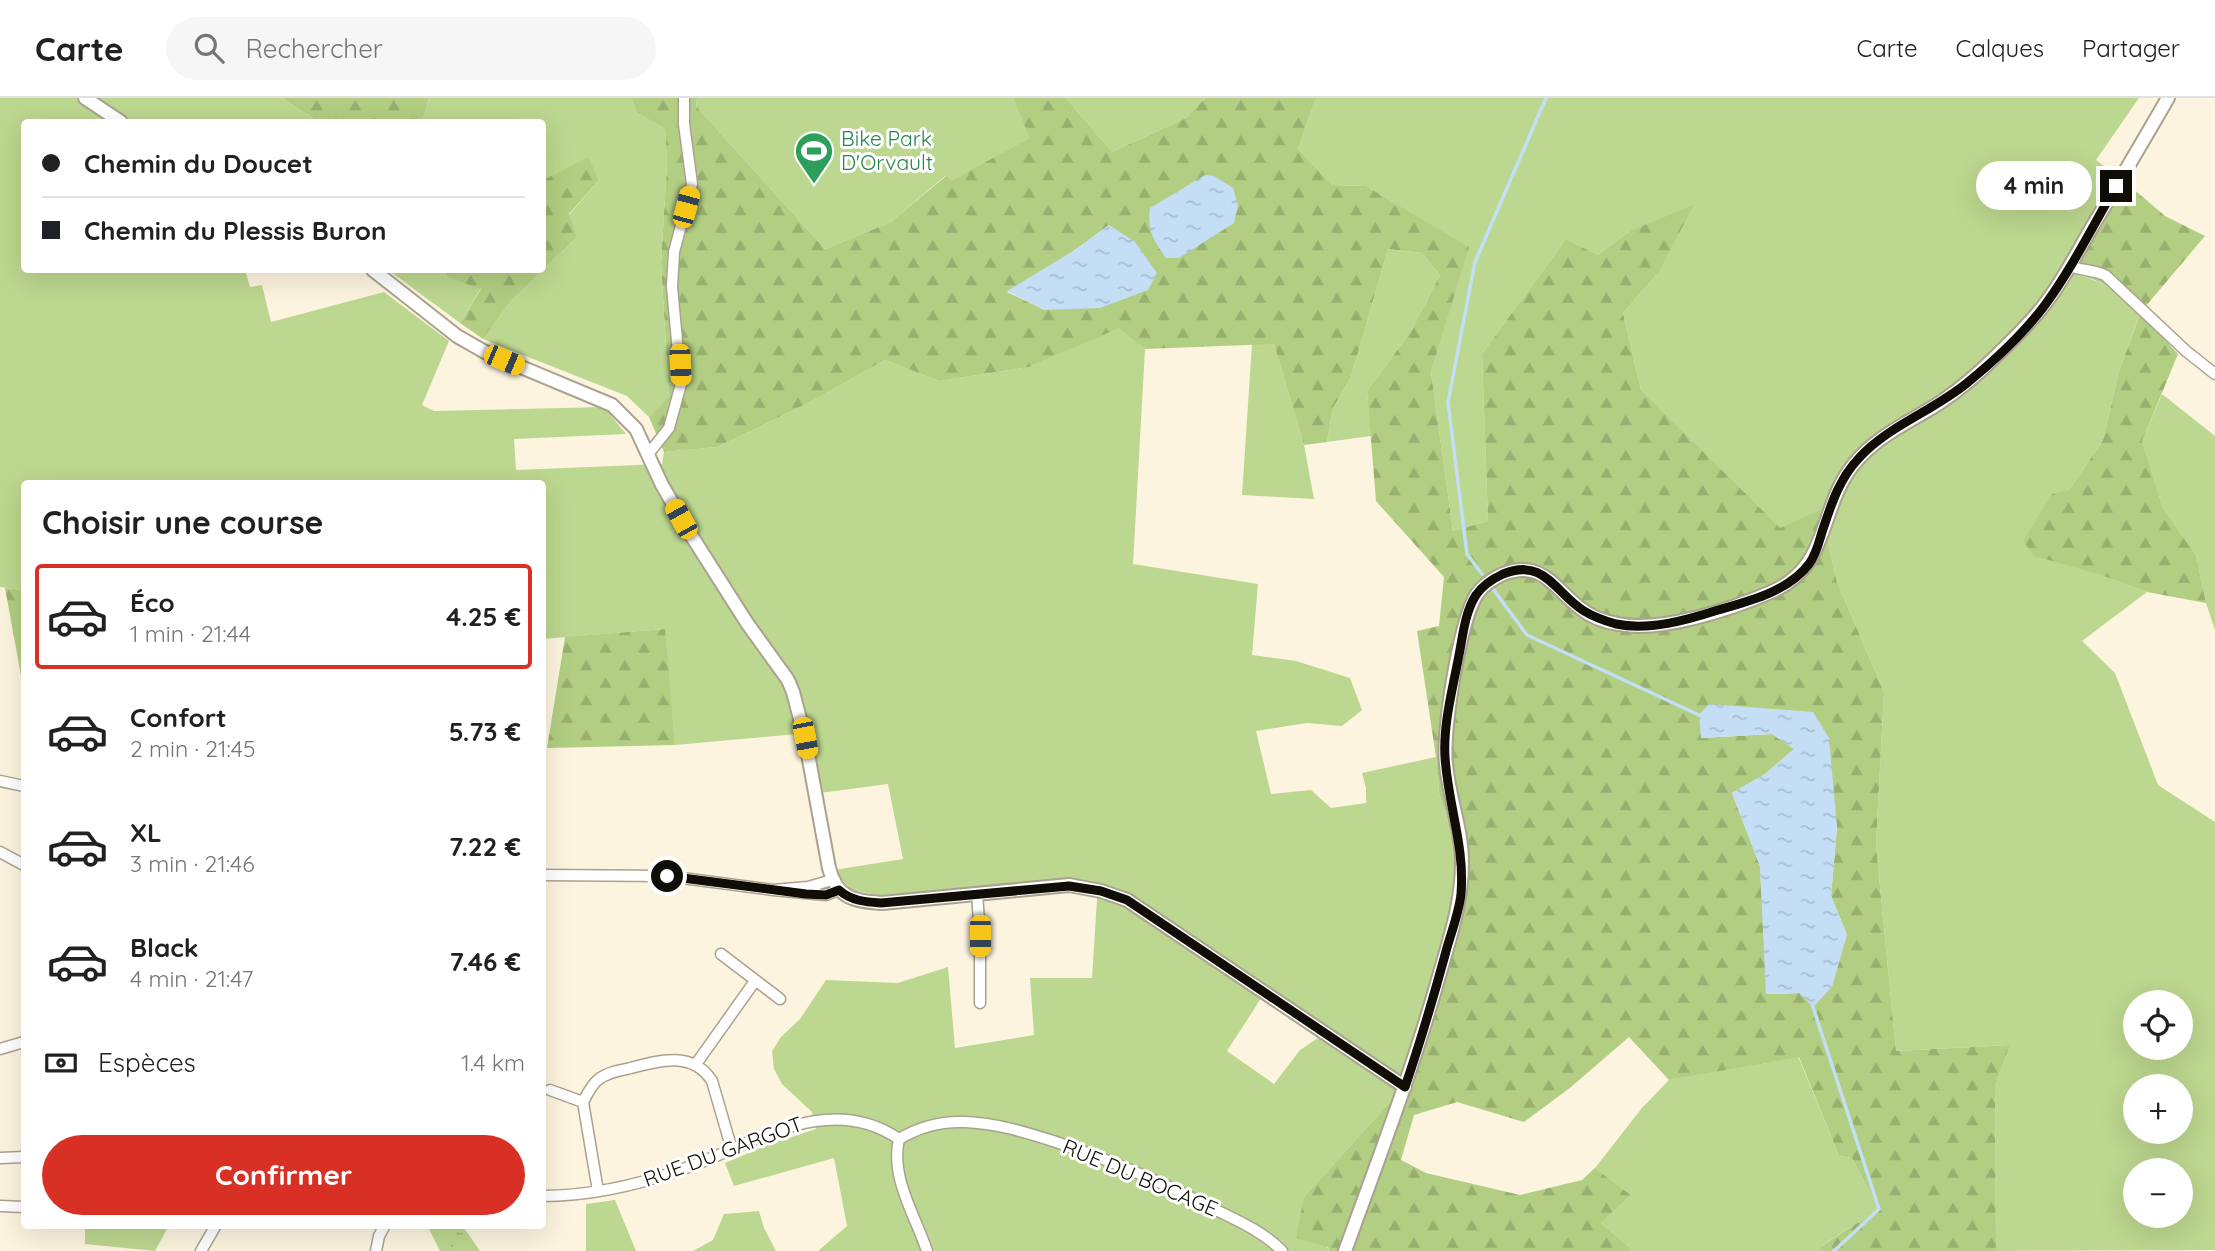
<!DOCTYPE html>
<html lang="fr">
<meta charset="utf-8">
<style>
body{margin:0;font-family:Quicksand,sans-serif;background:#f6f6f6;color:#202124;height:100vh;display:flex;flex-direction:column;font-size:26px;white-space:nowrap}
*{box-sizing:border-box;margin:0}
p{font-size:23px;color:#757577}
.icon{flex:none;width:38px;height:38px;fill:none;stroke:currentColor;stroke-width:2;stroke-linecap:round;stroke-linejoin:round}
.map{position:relative;flex:1;overflow:hidden}
.drawer{position:absolute;left:21px;top:382px;width:525px;height:749px;display:flex;flex-direction:column;background:#fff;border-radius:7px;box-shadow:0 7px 28px #0002}
.drawer>*{flex:none}
.guide{position:absolute;left:21px;top:21px;width:525px;height:154px;border-radius:7px;box-shadow:0 7px 28px #0002;display:grid;align-content:center;height:154px;padding:0 21px;background:#fff}
.fabs{position:absolute;left:2123px;top:892px;display:grid;gap:14px}
.fabs a{display:grid;place-items:center;width:70px;height:70px;border-radius:50%;background:#fff;box-shadow:0 7px 28px #0002;font-size:35px}
.end{position:absolute;width:32px;height:32px;margin:-16px;border:9px solid #100d07;background:#fff;box-shadow:0 0 0 4px #fff}
.from{border-radius:50%}
.bubble{position:absolute;height:49px;border-radius:24px;background:#fff;box-shadow:0 7px 28px #0002;font-size:23px;font-weight:800;line-height:49px;text-align:center}
.car{position:absolute;width:21px;height:42px;margin:-21px -10px;border-radius:9px;box-shadow:0 0 5px 2px #0007;background:linear-gradient(#f5c518 24%,#345 0 40%,#f5c518 0 76%,#345 0 86%,#f5c518 0)}
.guide b{display:flex;align-items:center;gap:24px;height:66px;font-size:26px}
.guide b+b{border-top:2px solid #e0e0e0}
.guide i{width:18px;height:18px;background:#202124}
ul{padding:0;list-style:none}
li{display:flex;align-items:center;gap:21px;height:105px;margin:0 14px 10px;padding:0 7px;border:4px solid transparent;border-radius:7px}
li div{flex:1}
li b{display:block;font-size:26px}
li em{font-style:normal;font-weight:800}
li.active{border-color:#d93025}
li>.icon{width:63px;height:63px;stroke-width:1.5}
h2{padding:0 21px;font-size:32px;line-height:84px}
.pay{display:flex;align-items:center;gap:18px;height:77px;padding:0 21px;font-size:26px}
.pay p{margin-inline-start:auto}
.action{display:flex;gap:14px;margin-top:auto;padding:14px 21px}
.action a{flex:1;height:80px;border-radius:42px;background:#d93025;color:#fff;font-size:28px;font-weight:800;line-height:80px;text-align:center}
header{display:flex;align-items:center;gap:42px;box-sizing:border-box;height:98px;padding:0 35px;background:#fff;border-bottom:2px solid #e0e0e0}
header strong{font-size:33px}
nav{display:flex;gap:38px;margin-inline-start:auto;font-size:24px}
.search{width:490px;height:63px;background:#f6f6f6;display:flex;align-items:center;gap:18px;box-sizing:border-box;padding:0 24px;border-radius:38px;color:#757577;font-size:26px}
.map>svg:first-child{display:block}
.green{fill:#bcd78f;fill-rule:evenodd}
.forest{fill:url(#forest-firs);fill-rule:evenodd}
.wetland{fill:url(#wetland-marsh)}
.water{fill:url(#water-ripples)}
.lines{fill:none;stroke-linecap:round;stroke-linejoin:round}
.stream{stroke:#c4def5;stroke-width:3.5}
.minor-casing{stroke:#aaa28f;stroke-width:13}
.tertiary-casing{stroke:#aaa28f;stroke-width:16}
.minor{stroke:#fff;stroke-width:10}
.tertiary{stroke:#fff;stroke-width:12}
.route{stroke:#100d07;stroke-width:9}
.labels{text-anchor:middle;stroke-width:6;stroke-linejoin:round;paint-order:stroke}
.leisure-label{font-size:21px;fill:#27864d;stroke:#fff;text-anchor:start}
.street-label{font-size:21px;fill:#100d07;stroke:#fff}
</style>
<header>
<strong>Carte</strong>
<div class="search"><svg class="icon" aria-label="search" viewBox="0 0 24 24"><circle cx="10" cy="10" r="6"/><path d="M15 15l6 6"/></svg>Rechercher</div>
<nav><a>Carte</a><a>Calques</a><a>Partager</a></nav>
</header>
<div class="map">
<svg width="2215" height="1153" viewBox="0 0 2215 1153">
<defs>
<pattern id="forest-firs" width="22" height="20" patternUnits="userSpaceOnUse" patternTransform="scale(1.75)"><rect width="22" height="20" fill="#b2ce82"/><path d="M5 1l3.5 6h-7zM16 11l3.5 6h-7z" fill="#98b06f"/></pattern>
<pattern id="wetland-marsh" width="20" height="14" patternUnits="userSpaceOnUse" patternTransform="scale(1.75)"><rect width="20" height="14" fill="#bcd78f"/><path d="M1 5h8M5 5V1M11 12h8M15 12V8" fill="none" stroke="#a1b77a"/></pattern>
<pattern id="water-ripples" width="26" height="14" patternUnits="userSpaceOnUse" patternTransform="scale(1.75)"><rect width="26" height="14" fill="#c4def5"/><path d="M2 4q2-2 4 0t4 0M15 11q2-2 4 0t4 0" fill="none" stroke="#a7bdd1"/></pattern>
</defs>
<rect width="100%" height="100%" fill="#fdf4df"/>
<path class="green" d="M0 0H282L313 20 306 24H24V172H245L250 189 262 187 271 224 384 194 449 243 422 307 434 313 604 309 626 336 514 341 516 372 662 366 664 354 718 349 812 303 885 262 939 283 1029 269 1119 229 1145 251 1133 466 1258 486 1252 557 1296 563 1350 580 1362 612 1342 628 1307 625 1256 633 1271 696 1311 692 1331 710 1366 705V690L1362 675 1436 659 1439 695 1457 753 1452 803 1413 946 1390 1004 1304 1099 1329 1153H818L847 1128 834 1060 734 1088 725 1065 770 1046 816 1031 812 1014 782 986 774 971 772 953 781 939 800 921 826 882 898 885 948 869 955 950 1034 937 1030 880H1092L1098 786 1071 782 883 798 851 792 834 772 903 761 888 686 820 695 808 635 675 647 664 531 543 541 542 385H24V492L0 489ZM1269 888 1325 927 1318 940 1300 952 1274 986 1227 953Z
M429 0H631L637 15 665 31 667 66 661 165 669 300 649 319 627 298 483 241 511 203 577 139 569 117 599 82 589 60 543 82 542 24H422Z
M697 0H1013L1031 40 952 82 945 78 891 124 825 151 696 8Z
M1066 0H1205L1186 20 1112 54Z
M1316 0H2139L2096 62 2124 83 2072 175C2104 184 2116 191 2140 215L2119 273 2103 342 2069 392 2098 476 2147 494 2082 543 2115 575 2158 687 2215 724V1152L1996 1153 1995 988 2010 947 1896 953 1876 747 1884 594 1837 484 1820 413 1780 431 1641 292 1623 215 1658 175 1630 133 1598 157 1566 141 1482 256 1488 423 1453 433 1431 274 1468 149 1366 88 1332 87 1298 51ZM2135 905H2180V950H2135ZM2135 989H2180V1034H2135ZM2135 1073H2180V1118H2135Z
M1388 151 1422 155 1440 177 1410 235 1367 293 1371 338 1327 344 1333 310 1351 279Z
M388 172H444L447 179 481 190 460 225Z
M1252 246H1274L1304 347 1314 401 1242 397Z
M2162 296 2215 338V532L2206 505 2196 457 2163 410 2142 343Z
M1798 958 1839 1058 1852 1060 1879 1111 1821 1148 1823 1153H1634L1601 1125 1631 1097 1595 1070 1642 1010 1669 982Z
M615 1102 636 1153H586V1106Z
M759 1113 764 1130 776 1153H693L713 1142 724 1116Z
M85 1127H169L155 1153 85 1146Z
M427 1127H462L480 1153H440Z"/>
<path class="forest" d="M282 0H429L422 24H306L313 20Z
M631 0H697L696 8 825 151 891 124 946 78 952 82 1030 40 1013 0H1066L1112 54 1186 20 1205 0H1316L1298 51 1332 87 1366 88 1469 149 1431 274 1453 433 1488 423 1482 256 1566 141 1598 157 1630 133 1694 107 1658 175 1623 215 1641 292 1780 430 1820 412 1837 484 1884 594 1876 747 1896 953 2010 947 1995 988 1996 1153H1823L1820 1149 1879 1111 1852 1060 1839 1058 1799 959 1669 982 1629 939 1571 989 1524 1024 1457 1004 1414 1017 1401 1062 1426 1075 1520 1097 1582 1082 1595 1070 1631 1097 1601 1125 1634 1153H1329L1328 1149 1296 1140 1304 1099 1390 1004 1413 946 1452 803 1457 753 1439 695 1436 659 1417 533 1439 528 1444 479 1376 403 1367 293 1410 235 1440 177 1422 155 1388 151 1351 279 1333 310 1327 344 1304 347 1274 246 1145 251 1119 230 1029 269 939 283 885 262 812 303 718 349 664 354 649 319 669 299 661 165 667 66 665 31 637 15ZM1109 127 1045 212 1007 194 1072 154ZM1813 614 1837 729 1831 798 1847 837 1799 895 1767 896 1760 768 1732 695 1765 676 1794 651 1772 636 1701 640Z
M589 59 599 82 569 116 577 139 511 203 483 241 460 225 481 191 447 179 444 172H542L543 82Z
M2124 83 2165 118 2205 138 2140 215 2178 256 2142 343 2163 410 2196 457 2206 505 2147 494 2098 476 2034 458 2023 443 2052 396 2069 392 2103 342 2119 273 2140 216C2119 194 2101 181 2072 175L2104 110Z
M5 490 24 492V594Z
M665 531 675 647 547 650 565 539Z"/>
<path class="wetland" d="M441 1127H457L474 1153H453Z"/>
<path class="water" d="M1205 77 1214 78 1233 90 1238 107 1234 125 1179 160H1166C1153 142 1147 132 1150 110Z
M1109 127 1135 144 1157 175 1148 192 1100 210 1045 212 1007 193 1072 154Z
M1709 606 1813 614 1829 640 1837 729 1831 798 1847 837 1832 889 1813 909 1799 895 1766 896 1760 768 1732 695 1765 676 1794 651 1772 636 1701 640 1699 617Z"/>
<g class="lines">
<path class="stream" d="M1482 476 1467 456 1448 304 1475 164 1546 0
M1493 491 1527 537 1699 617
M1813 909 1879 1111 1834 1153"/>
<g class="minor-casing">
<path id="minor" d="M2070 168C2079 172 2093 172 2105 177L2186 253 2215 276
M649 355 669 330 681 286 672 189 674 154 692 86 684 26V0
M0 683 24 688
M0 754 24 767
M542 777 667 778 773 792
M832 782 808 789 773 792 826 797 839 792
M977 795 980 838V905
M721 856 780 901
M0 951 24 944
M696 966 755 883
M550 992 583 1004
M0 1060 24 1059
M598 1093 583 1004C587 996 592 986 599 981 608 974 621 972 631 970 660 962 693 953 712 983L732 1052
M542 1098C590 1098 638 1087 683 1071 753 1047 828 992 899 1041
M0 1108 24 1109
M201 1153 216 1127
M376 1153 379 1138 385 1127
M927 1153C915 1117 890 1079 899 1041 919 1029 942 1023 965 1024 995 1025 1025 1034 1053 1043 1108 1061 1159 1083 1210 1109 1234 1121 1263 1133 1282 1153"/>
</g>
<g class="tertiary-casing">
<path id="tertiary" d="M85 0 121 24
M373 172 457 238 485 254 612 307 636 331 662 387 691 437 747 525 788 582 793 594 805 640 829 770C837 800 853 803 882 805L1069 787 1101 793 1127 802 1405 989
M1345 1153C1378 1062 1413 971 1439 878 1450 840 1462 804 1462 764 1462 731 1449 699 1446 666 1442 633 1460 522 1477 496 1484 486 1492 481 1503 476 1542 461 1554 490 1580 510 1591 519 1605 524 1618 526 1660 535 1732 511 1771 494 1831 469 1818 410 1854 366 1877 337 1912 323 1941 304 1960 291 1977 277 1993 261 2010 244 2029 227 2044 207 2063 183 2077 155 2092 129 2118 86 2143 43 2168 0"/>
</g>
<use href="#minor" class="minor"/>
<use href="#tertiary" class="tertiary"/>
</g>
<g class="lines">
<path class="route" d="M667 778 806 796 826 797 839 792C851 803 866 804 881 805L1069 788 1101 793 1127 802 1405 989C1420 945 1433 901 1445 857 1450 837 1459 816 1461 796 1465 748 1448 707 1445 659 1443 625 1453 590 1459 557 1463 537 1465 514 1476 497 1483 487 1492 481 1503 476 1545 459 1555 495 1584 513 1594 519 1605 523 1616 526 1649 533 1687 522 1718 512 1750 503 1789 493 1809 466 1816 457 1819 444 1822 434 1831 407 1839 381 1859 360 1888 328 1933 313 1967 285 1994 263 2024 235 2045 207 2072 170 2093 128 2116 88"/>
</g>
<defs>
<g id="stadium-pin" transform="scale(2.0125)"><path d="M0 17L-7.5 6A9.5 9.5 0 1 1 7.5 6Z" fill="#2e9e5b" stroke="#fff"/><path d="M0-5a6.5 5 0 1 0 0 10a6.5 5 0 1 0 0-10ZM-3.5-1.8h7v3.6h-7Z" fill="#fff"/></g>
</defs>
<g fill-rule="evenodd">
<use href="#stadium-pin" x="814" y="53"/>
</g>
<g class="labels">
<g class="leisure-label">
<text x="841" y="48">Bike Park<tspan x="841" dy="24">D'Orvault</tspan></text>
</g>
<g class="street-label">
<text transform="translate(723 1054) rotate(-20)" y="7">RUE DU GARGOT</text>
<text transform="translate(1140 1080) rotate(23)" y="7">RUE DU BOCAGE</text>
</g>
</g>
</svg>
<div class="fabs">
<a><svg class="icon" aria-label="locate" viewBox="0 0 24 24"><circle cx="12" cy="12" r="6"/><path d="M12 2v4M12 18v4M2 12h4M18 12h4"/></svg></a>
<a>+</a>
<a>−</a>
</div>
<i class="end from" style="left:667px;top:778px"></i>
<i class="end" style="left:2116px;top:88px"></i>
<div class="bubble" style="left:1976px;top:63px;width:116px">4 min</div>
<i class="car" style="left:686px;top:109px;rotate:15deg"></i>
<i class="car" style="left:504px;top:262px;rotate:113deg"></i>
<i class="car" style="left:680px;top:267px;rotate:177deg"></i>
<i class="car" style="left:681px;top:421px;rotate:331deg"></i>
<i class="car" style="left:805px;top:640px;rotate:169deg"></i>
<i class="car" style="left:980px;top:838px;rotate:180deg"></i>
<div class="guide">
<b><i class="from"></i>Chemin du Doucet</b>
<b><i></i>Chemin du Plessis Buron</b>
</div>
<section class="drawer">
<h2>Choisir une course</h2>
<ul>
<li class="active"><svg class="icon" aria-label="car" viewBox="0 0 24 24"><path d="M5 17H2v-5l4-1 3-4h7l3 4 3 1v5h-3M9 17h6M6 11h13"/><circle cx="7" cy="17" r="2"/><circle cx="17" cy="17" r="2"/></svg><div><b>Éco</b><p>1 min · 21:44</p></div><em>4.25 €</em></li>
<li><svg class="icon" aria-label="car" viewBox="0 0 24 24"><path d="M5 17H2v-5l4-1 3-4h7l3 4 3 1v5h-3M9 17h6M6 11h13"/><circle cx="7" cy="17" r="2"/><circle cx="17" cy="17" r="2"/></svg><div><b>Confort</b><p>2 min · 21:45</p></div><em>5.73 €</em></li>
<li><svg class="icon" aria-label="car" viewBox="0 0 24 24"><path d="M5 17H2v-5l4-1 3-4h7l3 4 3 1v5h-3M9 17h6M6 11h13"/><circle cx="7" cy="17" r="2"/><circle cx="17" cy="17" r="2"/></svg><div><b>XL</b><p>3 min · 21:46</p></div><em>7.22 €</em></li>
<li><svg class="icon" aria-label="car" viewBox="0 0 24 24"><path d="M5 17H2v-5l4-1 3-4h7l3 4 3 1v5h-3M9 17h6M6 11h13"/><circle cx="7" cy="17" r="2"/><circle cx="17" cy="17" r="2"/></svg><div><b>Black</b><p>4 min · 21:47</p></div><em>7.46 €</em></li>
</ul>
<div class="pay"><svg class="icon" aria-label="cash" viewBox="0 0 24 24"><path d="M3 7h18v10H3z"/><circle cx="12" cy="12" r="2"/></svg>Espèces<p>1.4 km</p></div>
<div class="action"><a>Confirmer</a></div>
</section>
</div>
